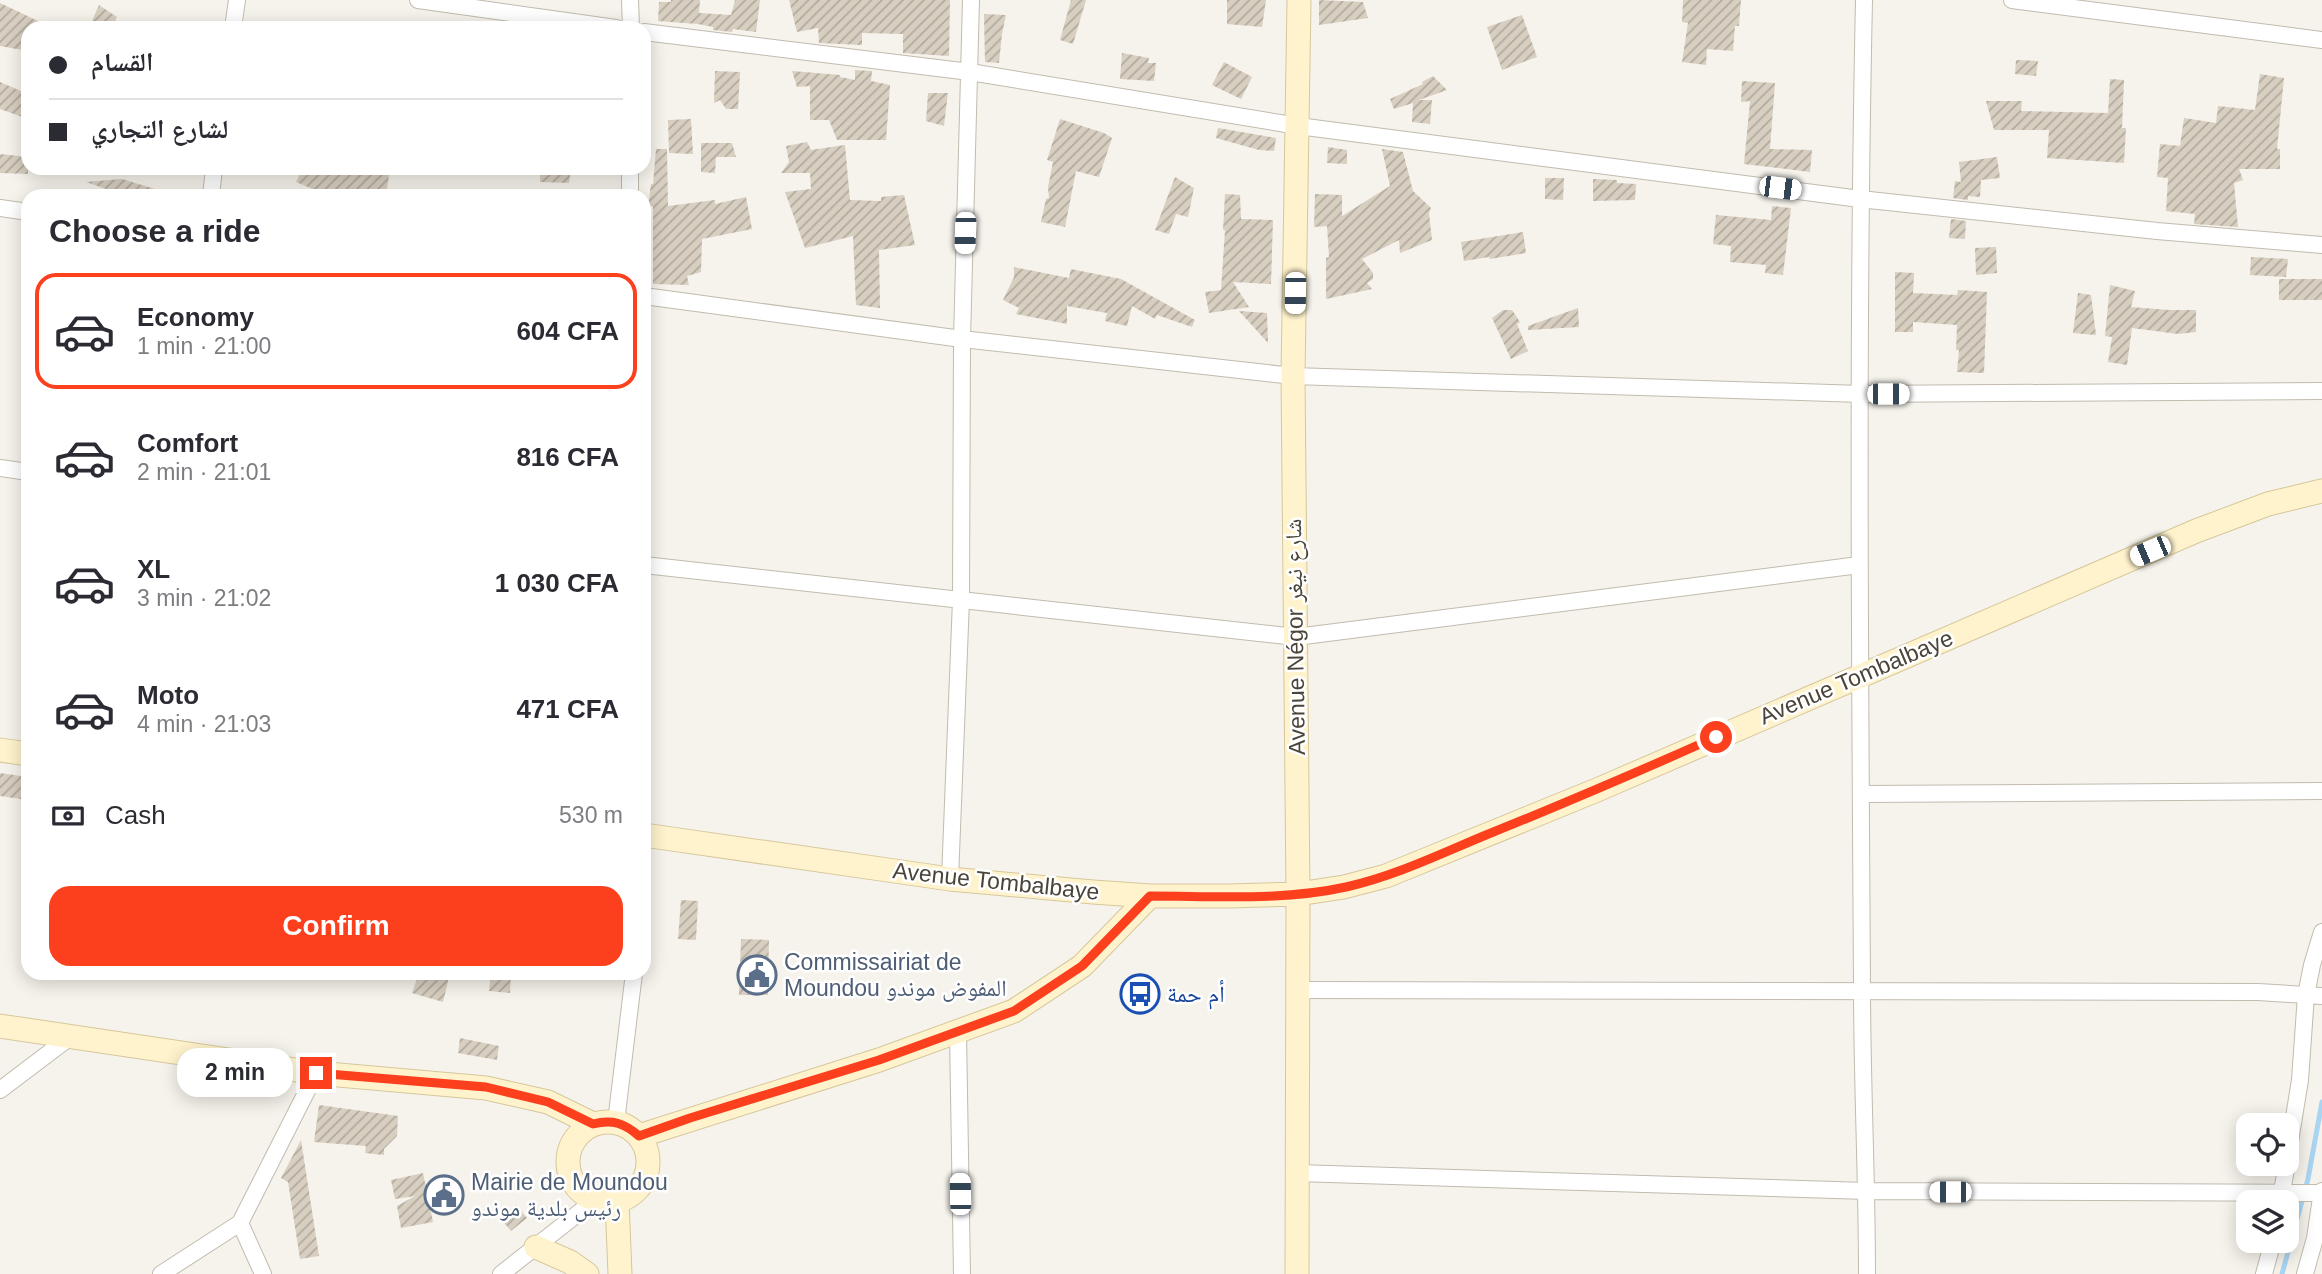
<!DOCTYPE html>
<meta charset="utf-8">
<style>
body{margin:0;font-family:Helvetica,"Noto Naskh Arabic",sans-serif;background:#f2f2f3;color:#2b2b33;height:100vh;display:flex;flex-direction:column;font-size:26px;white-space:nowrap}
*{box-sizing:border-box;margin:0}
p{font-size:23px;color:#7c7c81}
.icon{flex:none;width:38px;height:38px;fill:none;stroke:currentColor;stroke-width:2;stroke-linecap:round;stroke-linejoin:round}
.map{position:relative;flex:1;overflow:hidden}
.side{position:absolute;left:21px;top:189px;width:630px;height:791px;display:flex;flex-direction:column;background:#fff;border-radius:21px;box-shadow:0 4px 18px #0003}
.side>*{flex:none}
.hud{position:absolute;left:21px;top:21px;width:630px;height:154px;border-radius:21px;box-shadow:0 4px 18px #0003;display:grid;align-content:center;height:154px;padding:0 28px;background:#fff}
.controls{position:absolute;left:2236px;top:1113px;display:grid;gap:14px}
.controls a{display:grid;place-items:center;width:63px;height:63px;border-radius:14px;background:#fff;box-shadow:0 4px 18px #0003;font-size:35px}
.end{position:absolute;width:32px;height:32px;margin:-16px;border:9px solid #fc3f1d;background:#fff;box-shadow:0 0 0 4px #fff}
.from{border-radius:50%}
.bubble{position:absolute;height:49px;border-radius:21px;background:#fff;box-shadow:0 4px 18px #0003;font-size:23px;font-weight:700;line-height:49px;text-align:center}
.car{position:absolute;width:21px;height:42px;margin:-21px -10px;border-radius:9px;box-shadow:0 0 5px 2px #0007;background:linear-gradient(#fff 24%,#345 0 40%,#fff 0 76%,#345 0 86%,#fff 0)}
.hud b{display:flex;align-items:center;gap:24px;height:66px;font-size:26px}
.hud b+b{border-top:2px solid #e1e1e2}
.hud i{width:18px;height:18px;background:#2b2b33}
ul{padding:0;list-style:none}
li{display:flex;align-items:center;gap:21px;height:116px;margin:0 14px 10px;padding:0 14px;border:4px solid transparent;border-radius:21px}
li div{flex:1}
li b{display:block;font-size:26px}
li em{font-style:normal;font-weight:700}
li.selected{border-color:#fc3f1d}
li>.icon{width:63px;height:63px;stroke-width:1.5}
h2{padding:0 28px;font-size:32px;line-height:84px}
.pay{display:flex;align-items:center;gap:18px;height:77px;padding:0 28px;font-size:26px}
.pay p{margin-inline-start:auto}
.primary-button{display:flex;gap:14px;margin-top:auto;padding:14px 28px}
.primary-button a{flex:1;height:80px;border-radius:21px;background:#fc3f1d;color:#fff;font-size:28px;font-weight:700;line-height:80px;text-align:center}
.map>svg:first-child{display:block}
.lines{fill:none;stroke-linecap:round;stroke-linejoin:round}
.stream{stroke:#a9d4f2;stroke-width:5}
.building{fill:url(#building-hatch)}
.street-casing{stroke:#c2bbae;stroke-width:18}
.secondary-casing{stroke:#d6c79b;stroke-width:25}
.street{stroke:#fff;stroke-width:16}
.secondary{stroke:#fff3cd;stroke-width:23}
.route{stroke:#fc3f1d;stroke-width:9}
.labels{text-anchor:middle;stroke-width:5;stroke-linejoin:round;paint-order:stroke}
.street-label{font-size:23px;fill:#4b4439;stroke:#fff}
.service-label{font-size:23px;fill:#4e5e75;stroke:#fff;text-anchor:start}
.transit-label{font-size:23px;fill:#164399;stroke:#fff;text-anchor:start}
</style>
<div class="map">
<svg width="2322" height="1274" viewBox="0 0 2322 1274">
<defs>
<pattern id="building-hatch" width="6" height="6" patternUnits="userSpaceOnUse" patternTransform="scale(1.75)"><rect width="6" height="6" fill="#d8cfc1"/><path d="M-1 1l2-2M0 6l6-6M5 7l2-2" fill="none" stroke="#b1aa9e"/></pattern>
</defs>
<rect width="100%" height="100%" fill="#f6f3ec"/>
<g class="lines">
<path class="stream" d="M2282 1274 2308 1179 2322 1102"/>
</g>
<path class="building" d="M671 0H700L699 13 731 15 735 0H760L756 32 733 29 732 32 713 30V27L698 24 658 21 659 2H671Z
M789 0H950L949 56 903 53V34L862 33V45L819 43 818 28 797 32Z
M1071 0H1086L1073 44 1060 40Z
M1227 0H1266L1262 27 1227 24Z
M1319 0 1363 2 1368 18 1319 25Z
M1683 0H1741L1739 26H1735L1733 51 1707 49 1706 65 1682 62 1688 23 1682 22Z
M0 3 38 21 34 28H28V51L0 46Z
M99 5 117 17 111 28H89Z
M984 14 1006 15 1002 34 999 63 985 62Z
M1522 15 1537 57 1502 70 1487 27Z
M1122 53 1149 58 1148 63H1156L1154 81 1120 79Z
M2016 60 2038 61 2036 76 2015 74Z
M1224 62 1252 77 1241 99 1212 85Z
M855 70 872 71 871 81 890 85 886 140H837L829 120H810V86L797 87 792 71 840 75V77L855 80Z
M715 71 740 72 738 109H726L720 100 714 103Z
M2260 74 2284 78 2277 149H2280V169H2239L2243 180 2234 183 2238 227 2194 224 2195 214 2166 211 2168 178 2157 177 2160 144 2180 146 2184 118 2216 123 2218 106 2255 110Z
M1433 76 1447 90 1419 100H1432L1430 124 1412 122 1413 103 1394 109 1390 99 1423 84 1422 82Z
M2110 79 2124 80 2122 128H2126L2124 163 2047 158 2049 130H1994L1986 101H2022L2021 111 2108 113Z
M1742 81 1775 83 1770 149 1812 150 1810 172 1744 164 1750 101 1741 102Z
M0 82 28 94V119L0 109Z
M928 93H948L944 126 926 121Z
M691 119 693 154 669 153 668 120Z
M1060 119 1104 133 1112 138 1099 177 1076 171 1065 227 1041 222 1046 199 1049 198 1048 187 1053 162 1047 160Z
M1218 128 1276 138 1274 151 1259 150 1216 138Z
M807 142 811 150 845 145 850 200 881 201V197L904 195 915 245 879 250 880 308 856 305 853 236 805 248 785 192 811 189 810 173H781L789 162 786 146Z
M701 143H732L736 157H716L715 173 701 172Z
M1328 147 1347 150V164L1327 163Z
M656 149H667L668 206 715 200V204L746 197 752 229 702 239 701 272 687 276 689 285 653 284V206L648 207 651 184H653Z
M1382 149 1403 152 1413 191 1431 208 1429 213 1432 240 1400 253 1399 240 1362 259 1373 273V279L1367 283 1372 289 1326 299V258L1329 257 1327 226 1314 227 1315 194 1342 195V216L1390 186Z
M0 154 28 157V174L0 173Z
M1997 157 2000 178 1981 180 1980 197 1968 196V200L1953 198 1955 181 1961 182 1959 162Z
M303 168H390L386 196H319L320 192 296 182Z
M540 168H571L569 183 540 182Z
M1175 177 1194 188 1188 217 1176 214 1169 234 1155 230Z
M1545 178H1564L1563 200 1545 199Z
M122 179 165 192 164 196H126L86 182Z
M1593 179 1617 180V183L1636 184 1635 200 1593 201Z
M1225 194 1240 195 1241 219 1273 220 1271 284 1233 282 1249 307 1209 313 1205 292 1221 290 1225 230H1223Z
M1772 206 1791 208 1783 275 1765 273 1766 265 1730 262 1731 246 1713 244 1716 215 1771 220Z
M1951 219 1966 221 1965 239 1949 238Z
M1523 232 1526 253 1490 259 1489 257 1464 261 1461 242Z
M1996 247 1997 273 1976 275 1975 248Z
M2251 257 2288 259 2286 277 2250 275Z
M1014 267 1069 278 1071 269 1121 279 1195 320 1192 327 1157 315 1155 319 1132 306 1127 326 1105 321 1107 313 1067 306V324L1016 314 1019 308 1003 300 1014 277Z
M1895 272 1914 273 1913 293 1957 295 1958 290 1987 292 1984 373 1957 372 1959 350H1956L1957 325 1913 322V332H1895Z
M2279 279H2322V300H2279Z
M2110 285 2135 291 2131 307 2169 310H2196V332L2178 334 2132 328 2127 365 2108 362 2112 337 2105 336Z
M2078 293 2091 295 2096 335 2073 333Z
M1578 308 1579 327 1528 330V326Z
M1503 310H1512L1520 322 1517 324 1528 351 1511 359 1492 318Z
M1239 311 1267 313 1268 343Z
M0 773 28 777V800L0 796Z
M681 900 698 901 696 940 678 939Z
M741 939 769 940 768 995H739Z
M419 973H450L443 1002 412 993Z
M491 973H511L510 993 489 991Z
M460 1038 499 1046 497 1060 458 1053Z
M319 1105 398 1116 397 1136 384 1149V1155L365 1153 366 1146 314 1142Z
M301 1140 319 1256 300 1259 288 1182 281 1178Z
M423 1173 433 1222 401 1228 397 1206 415 1196 395 1199 391 1180Z
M516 1205 527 1218 511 1231 500 1218Z"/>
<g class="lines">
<g class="street-casing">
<path id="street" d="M418 0 616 28
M630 0 631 28
M1864 0C1857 329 1860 657 1862 986 1862 1082 1867 1178 1867 1274
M2012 0 2322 40
M233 28 237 0
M644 32 970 72 1298 126 1860 199 2157 231 2322 245
M211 196 214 168
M630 196V168
M0 208 28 212
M644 296 962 339 1293 376 1861 394 2322 391
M0 468 28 472
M644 565 1296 637 1859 565
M1862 794 2322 791
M950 879 961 600 962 339 971 0
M1298 990 2258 992 2322 996
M958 1033 962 1274
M0 1090 70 1037
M616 1122 634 973
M2287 1160 2300 1080 2306 995 2312 965 2322 932
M1297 1173 1867 1191 2322 1193
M2280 1202 2287 1164
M240 1223 263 1274
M161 1274 240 1223 316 1073
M501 1274 595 1200
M2264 1274 2273 1241
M2305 1274 2315 1238 2322 1191"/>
</g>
<g class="secondary-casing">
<path id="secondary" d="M0 750 28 754
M644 835 950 879 1093 892 1150 896H1230L1298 894 1344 887 1386 876 1597 790 2196 531 2268 504 2322 491
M0 1026 316 1073 486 1088 548 1102 593 1124
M568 1162a40 40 0 1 1 80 0a40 40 0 1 1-80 0Z
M639 1136 879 1060 1014 1011 1082 966 1150 896
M617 1201 620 1274
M536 1247 570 1262 587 1274
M1297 1274 1298 894 1293 376 1299 0"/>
</g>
<use href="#street" class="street"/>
<use href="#secondary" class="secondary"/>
</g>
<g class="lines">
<path class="route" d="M316 1073 486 1087 548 1102 593 1124C612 1119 624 1123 639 1136L690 1118 879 1060 1014 1011 1082 966 1150 896C1214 896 1283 901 1346 887 1395 876 1440 854 1486 835 1563 804 1640 771 1716 737"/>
</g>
<defs>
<g id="civic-ring" transform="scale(2.0125)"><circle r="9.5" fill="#fff" stroke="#5c6f8a" stroke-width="1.5"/><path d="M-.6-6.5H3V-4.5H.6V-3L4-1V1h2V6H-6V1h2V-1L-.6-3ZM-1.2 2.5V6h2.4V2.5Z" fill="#5c6f8a"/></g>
<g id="bus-ring" transform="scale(2.0125)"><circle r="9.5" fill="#fff" stroke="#1a4fb4" stroke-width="1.5"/><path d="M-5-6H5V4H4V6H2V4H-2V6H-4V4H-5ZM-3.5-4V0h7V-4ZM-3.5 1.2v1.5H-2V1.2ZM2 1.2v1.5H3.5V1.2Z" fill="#1a4fb4"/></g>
</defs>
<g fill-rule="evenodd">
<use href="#civic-ring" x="757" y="975"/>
<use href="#bus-ring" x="1140" y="994"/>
<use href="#civic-ring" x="444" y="1195"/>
</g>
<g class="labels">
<g class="street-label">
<text transform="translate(1295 637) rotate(-91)" y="8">Avenue Négor شارع نيغر</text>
<text transform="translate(1856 677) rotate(-23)" y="8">Avenue Tombalbaye</text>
<text transform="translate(996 881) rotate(6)" y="8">Avenue Tombalbaye</text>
</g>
<g class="service-label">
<text x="784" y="970">Commissairiat de<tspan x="784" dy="26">Moundou المفوض موندو</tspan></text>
<text x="471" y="1190">Mairie de Moundou<tspan x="471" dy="26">رئيس بلدية موندو</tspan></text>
</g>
<g class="transit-label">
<text x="1167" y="1002">أم حمة</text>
</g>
</g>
</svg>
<div class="controls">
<a><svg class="icon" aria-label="locate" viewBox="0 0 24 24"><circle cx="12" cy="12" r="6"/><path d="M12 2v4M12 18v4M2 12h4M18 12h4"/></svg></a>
<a><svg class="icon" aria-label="layers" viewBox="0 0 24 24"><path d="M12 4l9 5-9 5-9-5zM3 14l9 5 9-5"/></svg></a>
</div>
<i class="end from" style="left:1716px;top:737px"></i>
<i class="end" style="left:316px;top:1073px"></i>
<div class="bubble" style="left:177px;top:1048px;width:116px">2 min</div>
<i class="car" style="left:1780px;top:188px;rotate:97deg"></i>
<i class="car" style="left:965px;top:233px;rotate:182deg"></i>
<i class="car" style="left:1295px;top:293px;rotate:181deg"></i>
<i class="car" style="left:1888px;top:394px;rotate:90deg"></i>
<i class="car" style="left:2150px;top:551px;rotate:247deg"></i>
<i class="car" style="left:1950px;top:1192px;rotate:270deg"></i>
<i class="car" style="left:960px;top:1194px;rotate:359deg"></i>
<div class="hud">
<b><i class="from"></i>القسام</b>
<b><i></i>لشارع التجاري</b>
</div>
<section class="side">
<h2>Choose a ride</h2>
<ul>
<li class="selected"><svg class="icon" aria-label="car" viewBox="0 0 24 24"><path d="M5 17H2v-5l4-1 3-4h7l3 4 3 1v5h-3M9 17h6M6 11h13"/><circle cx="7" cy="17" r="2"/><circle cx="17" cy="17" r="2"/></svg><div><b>Economy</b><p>1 min · 21:00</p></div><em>604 CFA</em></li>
<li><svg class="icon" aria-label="car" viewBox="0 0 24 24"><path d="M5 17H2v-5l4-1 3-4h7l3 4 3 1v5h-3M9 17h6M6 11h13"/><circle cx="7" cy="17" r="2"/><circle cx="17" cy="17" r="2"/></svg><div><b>Comfort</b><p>2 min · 21:01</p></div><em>816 CFA</em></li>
<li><svg class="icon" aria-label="car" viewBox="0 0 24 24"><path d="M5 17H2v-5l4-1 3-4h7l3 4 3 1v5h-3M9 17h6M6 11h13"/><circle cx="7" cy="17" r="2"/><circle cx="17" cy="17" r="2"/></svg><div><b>XL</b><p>3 min · 21:02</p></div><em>1 030 CFA</em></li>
<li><svg class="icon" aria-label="car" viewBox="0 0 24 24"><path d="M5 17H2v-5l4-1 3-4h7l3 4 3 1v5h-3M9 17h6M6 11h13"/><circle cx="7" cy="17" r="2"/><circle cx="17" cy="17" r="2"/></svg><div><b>Moto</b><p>4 min · 21:03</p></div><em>471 CFA</em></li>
</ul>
<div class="pay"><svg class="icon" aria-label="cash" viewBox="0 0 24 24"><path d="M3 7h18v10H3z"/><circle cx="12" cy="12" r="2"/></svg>Cash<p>530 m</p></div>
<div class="primary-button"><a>Confirm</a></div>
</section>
</div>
